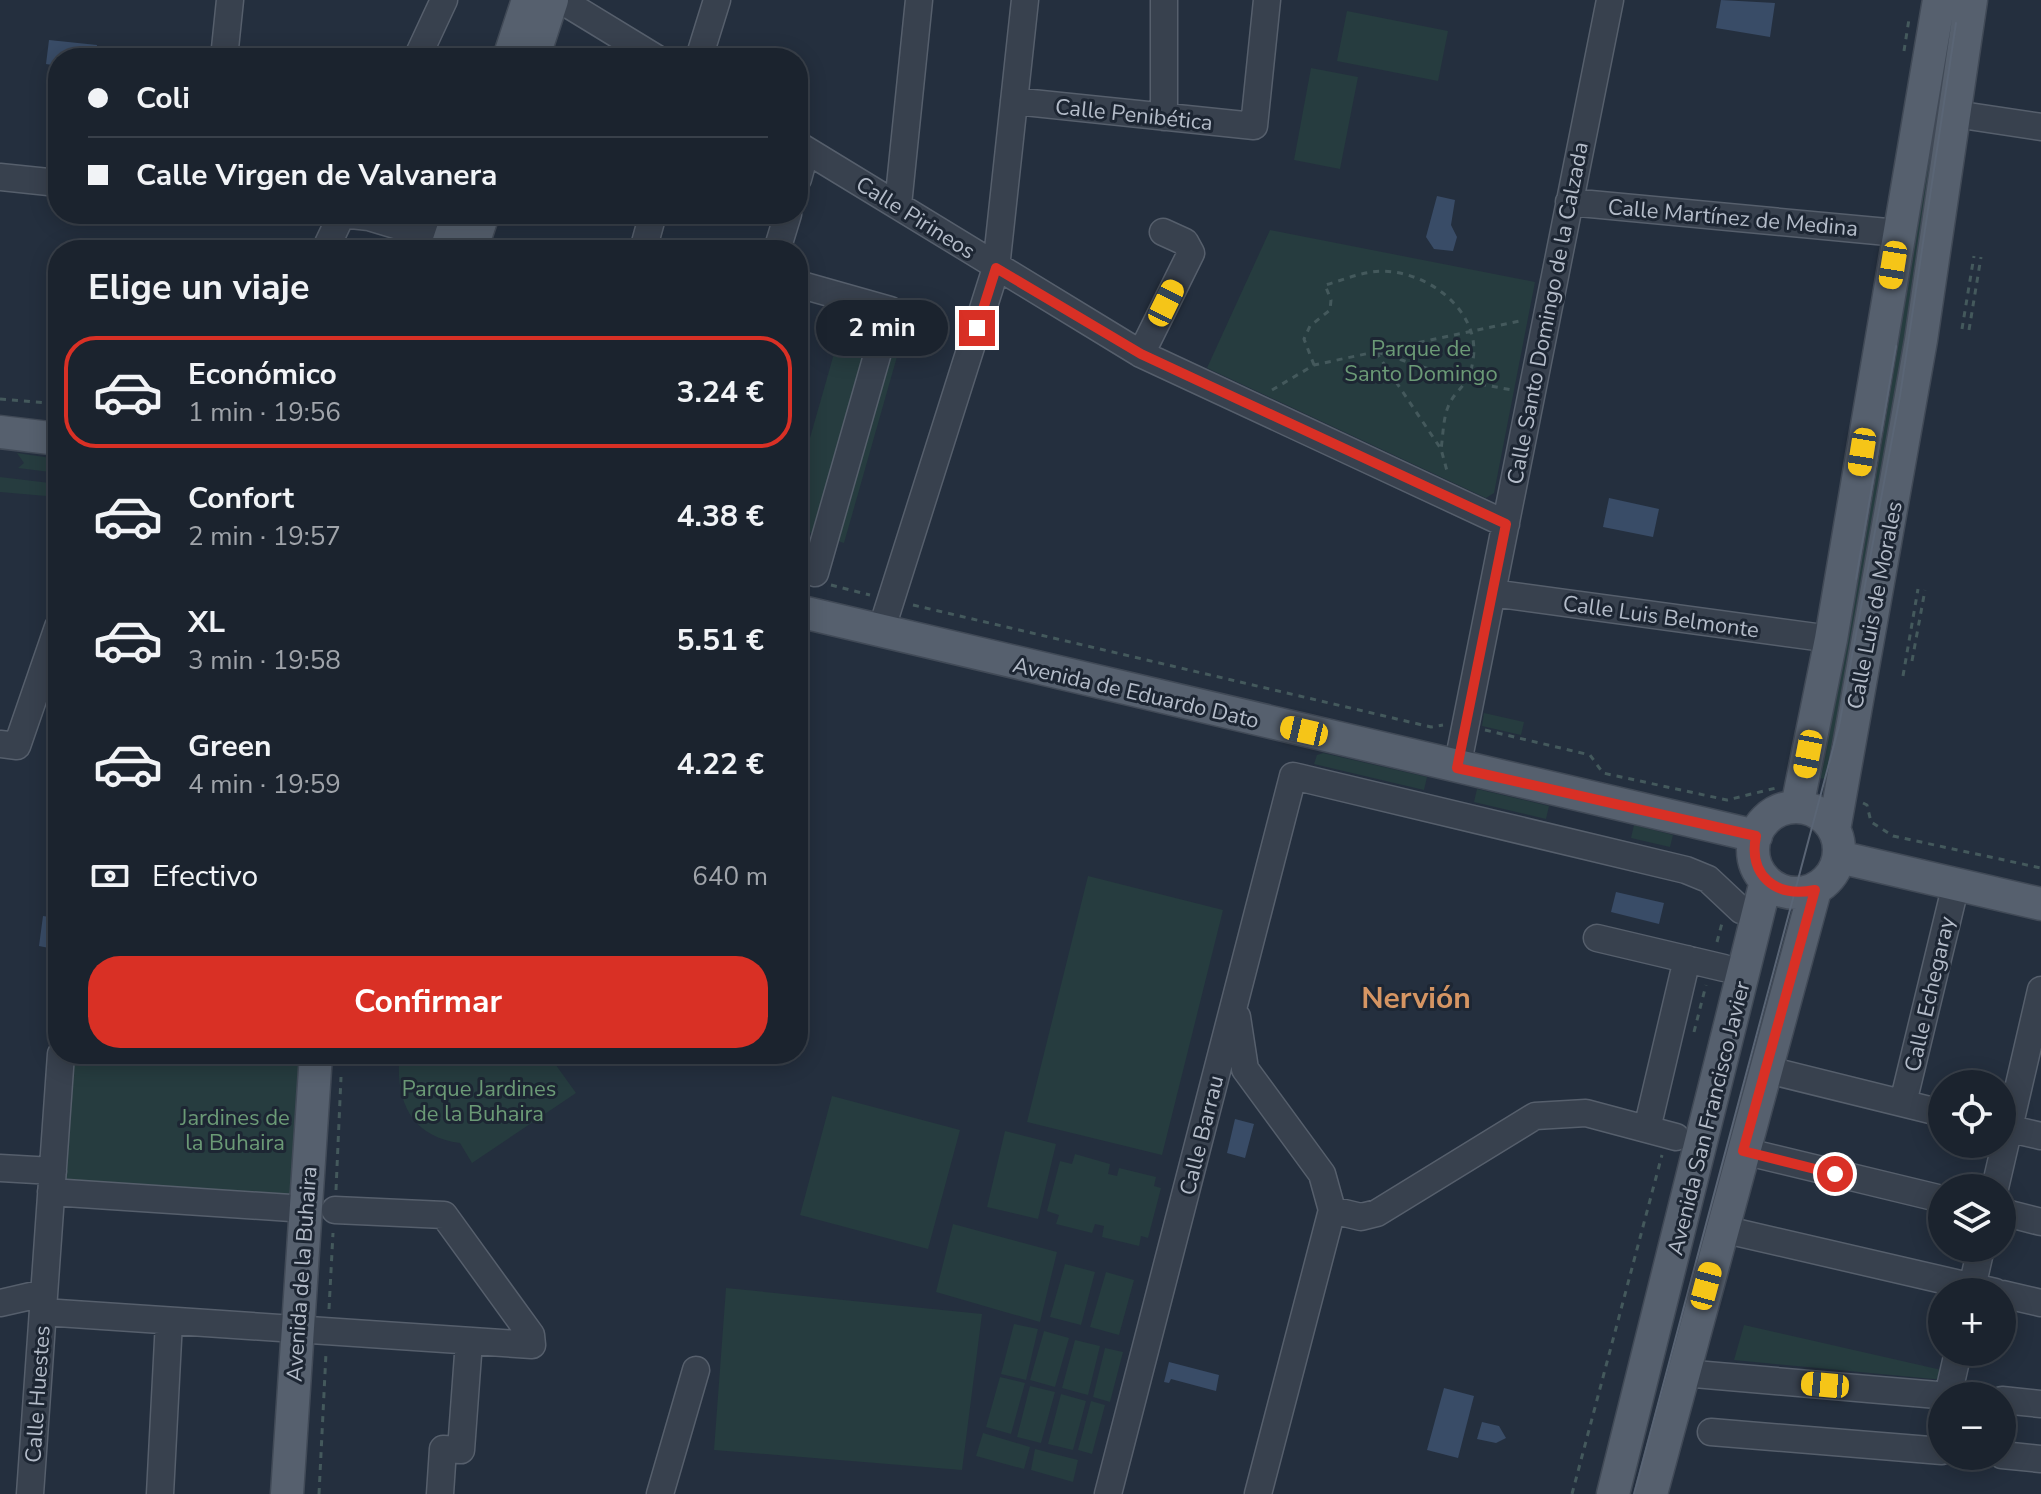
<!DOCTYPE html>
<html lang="es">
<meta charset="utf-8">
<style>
body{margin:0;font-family:"Nunito Sans",sans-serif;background:#282f3a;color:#f1f3f6;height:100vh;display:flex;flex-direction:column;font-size:30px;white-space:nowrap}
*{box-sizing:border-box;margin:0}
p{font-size:26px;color:#a0a4aa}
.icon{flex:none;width:44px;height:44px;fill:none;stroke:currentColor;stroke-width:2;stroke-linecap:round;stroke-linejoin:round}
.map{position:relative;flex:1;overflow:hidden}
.details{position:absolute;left:48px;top:240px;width:760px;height:824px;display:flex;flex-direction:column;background:#1b232e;border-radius:32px;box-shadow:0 4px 20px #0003,0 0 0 2px #39404a}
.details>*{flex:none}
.hud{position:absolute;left:48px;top:48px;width:760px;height:176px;border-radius:32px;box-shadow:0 4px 20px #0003,0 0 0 2px #39404a;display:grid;align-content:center;height:176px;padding:0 40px;background:#1b232e}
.buttons{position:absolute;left:1928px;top:1070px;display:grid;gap:16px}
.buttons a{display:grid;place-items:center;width:88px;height:88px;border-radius:50%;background:#1b232e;box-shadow:0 4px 20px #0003,0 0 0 2px #39404a;font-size:40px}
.end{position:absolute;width:36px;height:36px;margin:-18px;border:10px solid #d93025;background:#fff;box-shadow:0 0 0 4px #fff}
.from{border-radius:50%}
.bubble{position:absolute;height:56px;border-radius:28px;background:#1b232e;box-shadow:0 4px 20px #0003,0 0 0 2px #39404a;font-size:26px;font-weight:700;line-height:56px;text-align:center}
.car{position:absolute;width:24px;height:48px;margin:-24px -12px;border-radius:10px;box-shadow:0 0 6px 2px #0007;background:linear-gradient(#f5c518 24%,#345 0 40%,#f5c518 0 76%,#345 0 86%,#f5c518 0)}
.hud b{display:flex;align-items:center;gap:28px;height:76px;font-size:30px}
.hud b+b{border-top:2px solid #39404a}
.hud i{width:20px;height:20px;background:#f1f3f6}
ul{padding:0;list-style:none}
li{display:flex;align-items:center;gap:24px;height:112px;margin:0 16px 12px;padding:0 24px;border:4px solid transparent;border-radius:32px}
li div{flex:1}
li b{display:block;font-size:30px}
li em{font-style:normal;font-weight:700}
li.selected{border-color:#d93025}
li>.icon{width:72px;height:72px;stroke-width:1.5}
h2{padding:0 40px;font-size:36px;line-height:96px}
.pay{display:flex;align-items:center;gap:20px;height:88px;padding:0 40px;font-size:30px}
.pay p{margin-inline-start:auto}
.button{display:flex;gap:16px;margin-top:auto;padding:16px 40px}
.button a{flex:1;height:92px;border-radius:32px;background:#d93025;color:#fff;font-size:32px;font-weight:700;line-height:92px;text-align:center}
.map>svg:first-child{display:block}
.green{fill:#263c3f}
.water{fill:#394c67}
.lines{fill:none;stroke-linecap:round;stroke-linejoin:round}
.minor-casing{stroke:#565f6c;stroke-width:29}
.major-casing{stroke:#414a57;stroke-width:35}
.path{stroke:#44595c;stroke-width:3;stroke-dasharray:6 6;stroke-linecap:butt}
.minor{stroke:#38414e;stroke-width:26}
.major{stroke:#56606e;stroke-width:32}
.tram{stroke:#5a6575;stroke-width:2}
.route{stroke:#d93025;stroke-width:10}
.labels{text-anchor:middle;stroke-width:6;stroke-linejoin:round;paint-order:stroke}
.street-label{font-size:22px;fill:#b4bcc9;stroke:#1d2633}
.park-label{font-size:22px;fill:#6b9a76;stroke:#1d2633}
.district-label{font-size:30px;font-weight:bold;fill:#d59563;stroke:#1d2633}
</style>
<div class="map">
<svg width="2041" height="1494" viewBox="0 0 2041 1494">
<rect width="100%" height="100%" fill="#242f3e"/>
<path class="green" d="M1948 0H1958L1909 325 1828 780 1816 777Z
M1347 11 1448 31 1438 81 1337 61Z
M1311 68 1358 77 1340 169 1294 160Z
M1270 230 1535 282 1494 493 1486 498 1207 368Z
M843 322 902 339 844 543 798 529V480Z
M17 453 58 459V473L18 468 24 463Z
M0 477 58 484V497L0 492Z
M1484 713 1524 722 1521 735 1482 726Z
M1323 753 1427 777 1424 790 1314 764 1317 755Z
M1477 789 1549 806 1546 819 1474 802Z
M1634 825 1673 835 1670 847 1631 838Z
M1088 876 1223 910 1162 1155 1027 1122Z
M61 1054H316L306 1209 51 1192Z
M343 1054H548L576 1093 472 1163 460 1143C414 1137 397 1105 399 1063L343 1059Z
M832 1096 960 1130 928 1249 800 1215Z
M1005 1131 1056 1144 1038 1219 987 1207Z
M1075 1154 1110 1164 1108 1174 1117 1176 1119 1168 1156 1177 1154 1186 1161 1188 1148 1238 1141 1236 1139 1246 1102 1237 1104 1226 1095 1224 1092 1233 1056 1224 1059 1215 1047 1211 1060 1161 1072 1164Z
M953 1224 1057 1252 1040 1322 936 1292Z
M1065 1264 1095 1272 1081 1325 1050 1317Z
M1106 1272 1134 1280 1119 1335 1090 1327Z
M726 1288 982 1314 962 1470 714 1450Z
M1014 1324 1038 1329 1026 1380 1001 1374Z
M1744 1325 1946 1371 1944 1380 1734 1360Z
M1044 1331 1069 1338 1055 1387 1030 1380Z
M1075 1340 1100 1346 1088 1395 1062 1388Z
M1105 1348 1123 1352 1110 1402 1093 1397Z
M1000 1377 1025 1383 1011 1434 986 1427Z
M1030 1386 1055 1392 1041 1443 1017 1437Z
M1061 1394 1086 1401 1073 1450 1048 1444Z
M1091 1401 1105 1405 1092 1454 1078 1450Z
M983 1433 1030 1447 1024 1469 976 1456Z
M1035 1449 1078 1460 1073 1482 1031 1470Z"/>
<path class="water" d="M1721 0 1775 3 1770 37 1716 28Z
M49 40 97 45 96 58H58V66L46 64Z
M1437 196 1455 200 1451 225 1457 237 1453 251 1434 249 1426 237Z
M1609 498 1659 509 1653 537 1603 527Z
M1616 892 1664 903 1659 924 1611 912Z
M43 916 58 918 54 949 39 946Z
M1235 1119 1254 1124 1245 1158 1227 1153Z
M1169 1362 1219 1375 1216 1391 1171 1379 1169 1383 1164 1382Z
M1444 1388 1474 1396 1458 1458 1427 1450Z
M1482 1422 1499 1426 1506 1438 1496 1443 1477 1439Z"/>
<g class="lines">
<g class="minor-casing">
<path id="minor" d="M561 0 656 58
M1164 0V117
M224 58 230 0
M417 58 444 0
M699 58 717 0
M1014 101 1254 126 1267 0
M1955 114 2041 127
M798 145 1141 354 1506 524
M0 177 58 183
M798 179 806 150
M1569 202 1898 233
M898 205 919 0
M342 214 369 217 449 241
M325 250 342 214
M643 250 653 214
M777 250 788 214
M798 284 890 310 815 573
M1141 354 1191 253 1185 242 1163 232
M1492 593 1831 639
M881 631 996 268 1025 0
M0 744 17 746 58 627
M1457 768 1610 0
M1597 938 1724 968
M1237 1017 1245 1069 1322 1174 1332 1210 1258 1494
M1764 1069 1942 1113
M1903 1103 1956 884
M2002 1127 2041 1136
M1647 1129 1687 959
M1743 1151 1942 1199
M0 1168 53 1171
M1995 1188 2041 990
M51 1192 306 1209
M1332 1210 1361 1217 1377 1213 1535 1116 1586 1113 1676 1137
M2002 1212 2041 1222
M1722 1229 1995 1292
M1971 1292 1981 1248
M2002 1294 2041 1303
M0 1303 44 1293
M43 1312 532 1345 531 1335 444 1215 335 1210
M1683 1373 1949 1396
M1948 1396 1958 1352
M2002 1400 2041 1404
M1711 1432 1942 1451
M2002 1455 2041 1459
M30 1494 61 1054
M160 1494 169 1321
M440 1494 443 1449 461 1450 469 1341
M660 1494 696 1370
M1108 1494 1293 776 1686 870 1708 879 1741 910"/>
</g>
<g class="major-casing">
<path id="major" d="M509 58 528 0
M533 58 552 0
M446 250 458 214
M471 250 483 214
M0 432 58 439
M798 611 1756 836
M1797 807 1831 639 1939 0
M1753 850a43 43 0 1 1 86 0a43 43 0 1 1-86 0Z
M1834 830 1921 340 1971 0
M1839 857 2041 904
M287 1494 316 1054
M1613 1494 1766 881
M1651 1494 1815 890"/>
</g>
<path class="path" d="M1904 51 1909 19
M1962 329 1974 256
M1969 330 1981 257
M1376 352 1441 449 1447 471
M1377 352 1469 382 1512 390
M1314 365 1304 339 1310 326 1330 310 1331 300 1325 285C1340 281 1356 274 1372 272 1420 265 1482 308 1473 360 1469 388 1456 387 1448 407 1443 419 1443 437 1441 449
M1272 390 1314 365 1524 320
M0 399 58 404
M831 585 870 595
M913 605 1431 727 1443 725
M1912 661 1925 590
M1903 676 1918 589
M1485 730 1590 755 1603 773 1727 800 1776 788
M1863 803 1867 805 1871 822 1893 836 2041 868
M1717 942 1722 923
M1694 1032 1706 985
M336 1190 341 1077
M329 1309 333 1233
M319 1494 326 1353
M1572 1494 1662 1155"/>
<use href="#minor" class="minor"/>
<use href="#major" class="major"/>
<path class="tram" d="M1856 579 1896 346
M1634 1494 1839 726 1900 396 1956 23"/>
</g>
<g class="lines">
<path class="route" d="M977 328 996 268 1141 354 1506 524 1457 768 1756 836C1748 876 1776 898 1815 890L1743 1151 1835 1174"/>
</g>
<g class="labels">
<g class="street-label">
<text transform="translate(1134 114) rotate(6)" y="8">Calle Penibética</text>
<text transform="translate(916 217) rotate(32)" y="8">Calle Pirineos</text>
<text transform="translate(1733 217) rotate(5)" y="8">Calle Martínez de Medina</text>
<text transform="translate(1547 313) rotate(-79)" y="8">Calle Santo Domingo de la Calzada</text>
<text transform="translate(1874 605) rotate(-79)" y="8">Calle Luis de Morales</text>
<text transform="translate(1661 616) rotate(8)" y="8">Calle Luis Belmonte</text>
<text transform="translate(1136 692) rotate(13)" y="8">Avenida de Eduardo Dato</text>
<text transform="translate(1929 994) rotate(-77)" y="8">Calle Echegaray</text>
<text transform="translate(1708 1118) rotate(-76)" y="8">Avenida San Francisco Javier</text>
<text transform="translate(1201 1135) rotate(-76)" y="8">Calle Barrau</text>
<text transform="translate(301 1274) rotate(-86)" y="8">Avenida de la Buhaira</text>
<text transform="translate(37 1394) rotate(-86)" y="8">Calle Huestes</text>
</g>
<g class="park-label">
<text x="1421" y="356">Parque de<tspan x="1421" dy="25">Santo Domingo</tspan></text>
<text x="479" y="1096">Parque Jardines<tspan x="479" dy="25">de la Buhaira</tspan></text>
<text x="235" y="1125">Jardines de<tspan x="235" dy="25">la Buhaira</tspan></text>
</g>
<g class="district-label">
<text x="1416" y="1008">Nervión</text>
</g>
</g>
</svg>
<div class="buttons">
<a><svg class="icon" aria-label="locate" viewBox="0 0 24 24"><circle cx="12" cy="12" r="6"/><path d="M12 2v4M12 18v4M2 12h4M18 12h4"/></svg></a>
<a><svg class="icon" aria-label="layers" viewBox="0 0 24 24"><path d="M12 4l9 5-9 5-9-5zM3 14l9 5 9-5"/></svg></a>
<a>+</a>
<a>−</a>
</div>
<i class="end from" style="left:1835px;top:1174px"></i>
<i class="end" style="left:977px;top:328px"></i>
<div class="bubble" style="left:816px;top:300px;width:132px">2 min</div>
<i class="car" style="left:1893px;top:265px;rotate:189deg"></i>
<i class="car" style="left:1166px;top:303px;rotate:26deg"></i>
<i class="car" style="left:1862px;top:452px;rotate:189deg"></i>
<i class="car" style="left:1304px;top:731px;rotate:283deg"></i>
<i class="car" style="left:1808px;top:754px;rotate:191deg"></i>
<i class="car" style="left:1706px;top:1286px;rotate:15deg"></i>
<i class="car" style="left:1825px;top:1385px;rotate:275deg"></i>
<div class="hud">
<b><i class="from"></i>Coli</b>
<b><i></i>Calle Virgen de Valvanera</b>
</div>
<section class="details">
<h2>Elige un viaje</h2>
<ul>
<li class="selected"><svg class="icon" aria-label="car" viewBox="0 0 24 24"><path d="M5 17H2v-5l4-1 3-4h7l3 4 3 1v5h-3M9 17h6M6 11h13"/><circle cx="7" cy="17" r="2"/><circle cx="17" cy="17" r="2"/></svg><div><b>Económico</b><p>1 min · 19:56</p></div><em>3.24 €</em></li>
<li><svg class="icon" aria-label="car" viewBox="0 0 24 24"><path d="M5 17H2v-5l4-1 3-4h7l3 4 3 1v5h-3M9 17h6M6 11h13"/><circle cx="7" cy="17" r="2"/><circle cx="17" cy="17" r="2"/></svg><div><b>Confort</b><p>2 min · 19:57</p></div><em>4.38 €</em></li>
<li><svg class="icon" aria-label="car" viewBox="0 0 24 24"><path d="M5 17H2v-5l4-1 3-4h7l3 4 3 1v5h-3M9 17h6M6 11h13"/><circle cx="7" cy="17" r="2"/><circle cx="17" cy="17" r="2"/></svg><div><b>XL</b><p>3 min · 19:58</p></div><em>5.51 €</em></li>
<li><svg class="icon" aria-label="car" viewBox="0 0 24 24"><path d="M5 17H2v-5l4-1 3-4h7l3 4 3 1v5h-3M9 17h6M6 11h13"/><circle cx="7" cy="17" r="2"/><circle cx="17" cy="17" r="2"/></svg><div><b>Green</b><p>4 min · 19:59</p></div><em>4.22 €</em></li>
</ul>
<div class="pay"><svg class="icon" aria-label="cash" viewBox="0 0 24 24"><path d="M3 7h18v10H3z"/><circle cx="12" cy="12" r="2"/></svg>Efectivo<p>640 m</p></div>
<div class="button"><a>Confirmar</a></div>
</section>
</div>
